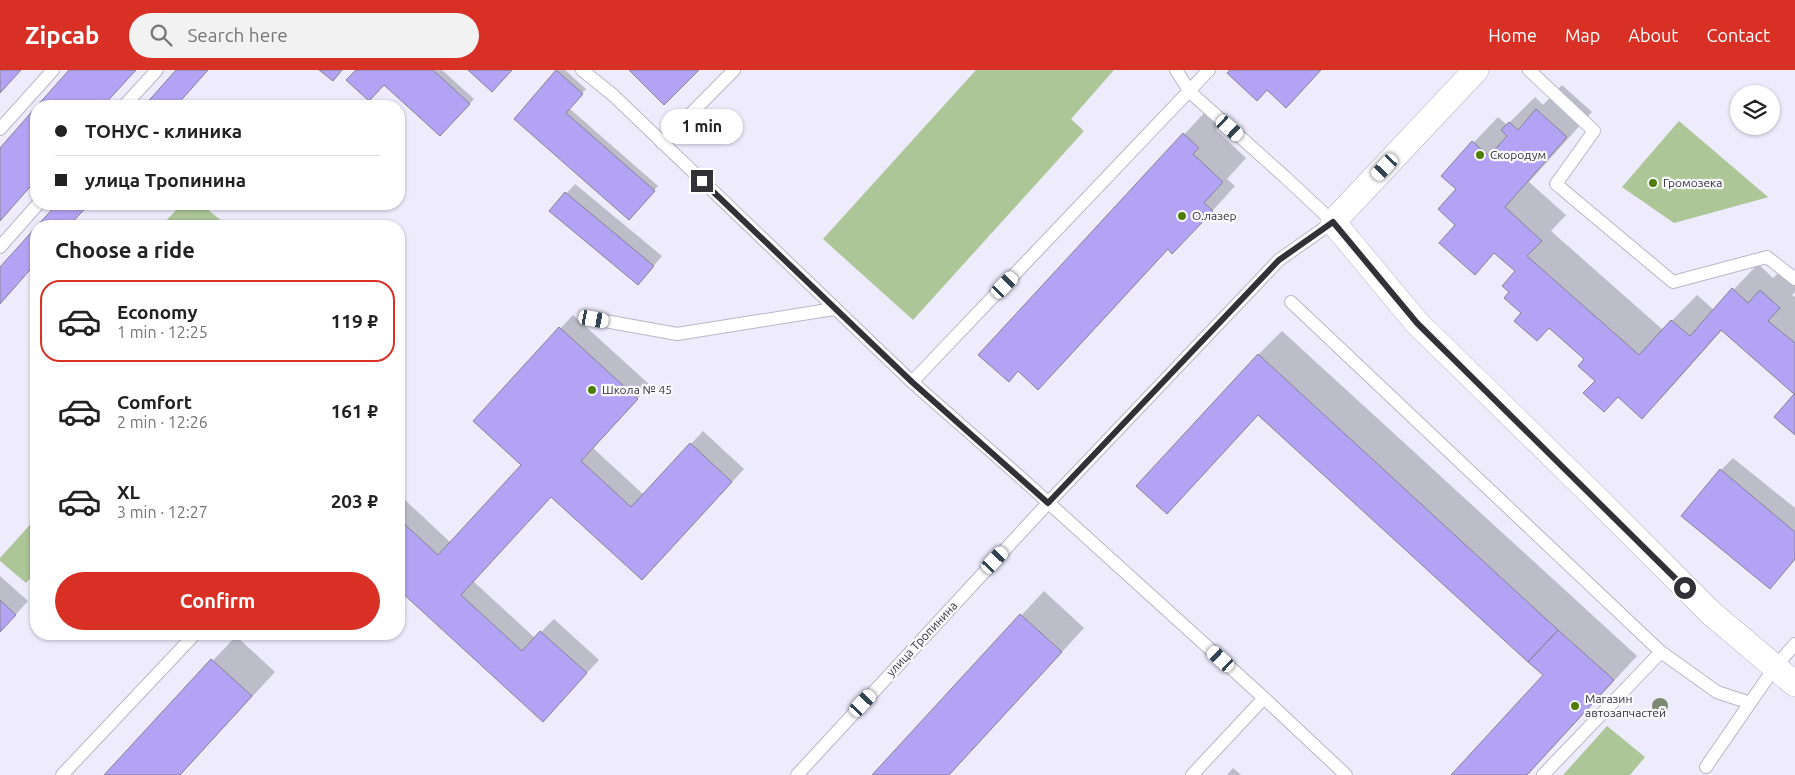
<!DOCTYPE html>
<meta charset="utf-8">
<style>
body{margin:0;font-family:Ubuntu,sans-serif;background:#f2f2f2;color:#222;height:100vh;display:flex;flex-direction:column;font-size:19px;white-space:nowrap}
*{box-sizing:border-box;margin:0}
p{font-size:16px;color:#767676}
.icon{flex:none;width:28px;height:28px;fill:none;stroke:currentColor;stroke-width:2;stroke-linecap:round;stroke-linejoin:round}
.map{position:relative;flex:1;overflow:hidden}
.panel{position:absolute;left:30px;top:150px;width:375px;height:420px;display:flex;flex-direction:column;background:#fff;border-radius:20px;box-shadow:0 1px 4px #0004}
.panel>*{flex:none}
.banner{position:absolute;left:30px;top:30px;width:375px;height:110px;border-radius:20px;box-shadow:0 1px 4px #0004;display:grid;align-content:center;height:110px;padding:0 25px;background:#fff}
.fabs{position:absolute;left:1730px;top:15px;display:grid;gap:10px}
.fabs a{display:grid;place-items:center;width:50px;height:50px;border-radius:50%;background:#fff;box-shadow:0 1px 4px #0004;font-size:25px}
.end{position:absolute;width:22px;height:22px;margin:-11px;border:6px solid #323138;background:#fff;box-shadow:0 0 0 2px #fff}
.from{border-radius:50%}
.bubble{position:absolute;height:35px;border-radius:18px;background:#fff;box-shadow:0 1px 4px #0004;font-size:16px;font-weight:700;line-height:35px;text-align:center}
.car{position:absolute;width:15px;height:30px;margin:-15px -8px;border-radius:6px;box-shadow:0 0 4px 1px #0007;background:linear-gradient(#fff 24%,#345 0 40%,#fff 0 76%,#345 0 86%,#fff 0)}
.banner b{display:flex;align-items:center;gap:18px;height:48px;font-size:19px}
.banner b+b{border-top:1px solid #e0e0e0}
.banner i{width:12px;height:12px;background:#222}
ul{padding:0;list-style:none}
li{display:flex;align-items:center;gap:15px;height:82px;margin:0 10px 8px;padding:0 15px;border:2px solid transparent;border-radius:20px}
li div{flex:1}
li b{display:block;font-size:19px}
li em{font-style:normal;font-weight:700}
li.current{border-color:#d93025}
li>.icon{width:45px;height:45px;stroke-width:1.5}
h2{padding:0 25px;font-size:22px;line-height:60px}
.action{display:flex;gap:10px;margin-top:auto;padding:10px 25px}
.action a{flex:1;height:58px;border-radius:30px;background:#d93025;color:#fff;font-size:20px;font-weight:700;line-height:58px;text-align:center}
header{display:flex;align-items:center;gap:30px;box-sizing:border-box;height:70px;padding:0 25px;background:#d93025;color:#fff}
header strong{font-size:24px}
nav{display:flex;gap:28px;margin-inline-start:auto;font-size:18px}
.search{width:350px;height:45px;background:#f2f2f2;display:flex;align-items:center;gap:12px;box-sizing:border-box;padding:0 18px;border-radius:28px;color:#767676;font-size:19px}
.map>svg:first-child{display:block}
.green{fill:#acc697}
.shadow{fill:#0003}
.building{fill:#b3a3f5;stroke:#858392}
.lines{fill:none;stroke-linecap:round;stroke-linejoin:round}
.lane-casing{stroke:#b8b6c7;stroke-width:14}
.street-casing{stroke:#b8b6c7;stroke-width:26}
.lane{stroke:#fff;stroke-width:12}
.street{stroke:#fff;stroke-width:25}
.tree{fill:#7c8a71}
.route{stroke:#323138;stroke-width:6}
.poi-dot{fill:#4e7d08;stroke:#fafafd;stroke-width:2}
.labels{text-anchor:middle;stroke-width:4.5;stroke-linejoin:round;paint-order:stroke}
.poi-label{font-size:12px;fill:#323138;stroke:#fafafd;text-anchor:start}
.street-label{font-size:12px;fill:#323138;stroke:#fafafd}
</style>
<header>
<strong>Zipcab</strong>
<div class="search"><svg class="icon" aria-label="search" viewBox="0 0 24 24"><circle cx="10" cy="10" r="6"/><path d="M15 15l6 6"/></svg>Search here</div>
<nav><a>Home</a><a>Map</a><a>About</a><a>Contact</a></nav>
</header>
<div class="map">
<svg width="1795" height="705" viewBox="0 0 1795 705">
<rect width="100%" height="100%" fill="#edebfc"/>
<path class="green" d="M976 0H1114L1071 49 1084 61 913 250 823 169Z
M1679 51 1768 127H1769L1674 153 1622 117Z
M182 134H201L228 156H161Z
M36 448V502L26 513 0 491V488Z
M1607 656 1645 687 1630 705H1563Z"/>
<path class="shadow" d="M71 0H134L102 36H39Z
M358 0H442L474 29 440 65 384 14Z
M558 0H565L586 19 569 38 658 116 633 144 515 49Z
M1562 15 1592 42 1529 112 1566 145 1551 161 1663 260 1697 225 1714 240 1758 194 1773 208 1786 196 1795 204V222L1792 225 1795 227V323L1723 259 1667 322 1642 347 1619 326 1597 311 1586 289 1549 257 1523 243 1517 201 1495 182 1475 203 1457 155V119L1442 106 1498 47 1507 55 1535 27 1543 35Z
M36 39V109L0 149V80Z
M1207 40 1222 53 1216 60 1246 88 1227 109 1235 116 1196 159 1172 182 1168 179 1062 294 1019 300 980 284Z
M575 114 662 186 638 214 550 141Z
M58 134H88L68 156H38Z
M573 245 650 315 593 378 644 425 703 361 744 399 655 496 552 426 473 511 535 568 554 549 599 590 543 650 399 519V434L404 429 451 473 523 395 475 351Z
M1282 261 1637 586 1527 705H1453L1545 605 1259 344 1167 442 1258 285Z
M1733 388 1795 438V490L1770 518 1721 400Z
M0 506 28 531 0 562Z
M1044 521 1084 558 949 705H874Z
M236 566 275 602 180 705H106Z
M1233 698 1241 705H1227Z"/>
<path class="building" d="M0 0H21L0 23Z
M69 0H136L103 36H37Z
M176 0H208L176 36H144Z
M319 0H342L333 11Z
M356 0H433L470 34 440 66 384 15 369 31 346 10Z
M468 0H512L492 22Z
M556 0 583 24 566 43 655 121 629 150 514 49Z
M629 0H699L664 35Z
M1230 0H1321L1286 38 1267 20 1257 31 1227 3Z
M36 37V110L0 151V78Z
M1536 39 1567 67 1505 137 1542 171 1527 186 1639 285 1671 250 1690 266 1732 218 1748 233 1760 220 1780 238 1768 251 1795 273V365L1774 347 1794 324 1721 260 1642 349 1618 327 1604 342 1583 323 1595 311 1578 296 1584 289 1549 258 1537 271 1514 251 1521 243 1504 228 1509 222 1502 216 1515 201 1494 183 1475 205 1439 173 1455 155 1438 139 1456 119 1441 106 1472 71 1489 86 1507 66 1501 60 1509 52 1518 60Z
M1183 63 1199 78 1193 84 1223 112 1204 133 1213 141 1172 184 1168 179 1038 320 1018 301 1009 312 978 285Z
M565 122 654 196 638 215 549 141Z
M57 134H89L69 156H37Z
M36 157V193L0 234V197Z
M559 257 638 329 581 391 631 437 690 373 732 412 642 510 551 427 461 525 522 581 540 561 587 603 543 652 399 520V449L438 485 521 395 473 351Z
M1258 284 1558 560 1528 592 1258 345 1167 444 1136 416Z
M1720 399 1795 462V489L1770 519 1681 446Z
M0 530 16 545 0 562Z
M1020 544 1062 582 949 705H872Z
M1558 560 1614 610 1527 705H1451L1543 605 1528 592Z
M211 589 252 626 180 705H104Z"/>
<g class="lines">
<g class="lane-casing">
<path id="lane" d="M582 0 613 25 912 312 1019 406 1264 628 1346 705
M1529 0 1594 61 1556 114 1673 212 1767 187 1795 209
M124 36 157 0
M0 59 53 0
M662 73 734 0
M0 177 38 134
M1291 232 1661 582 1717 622 1750 633 1775 597 1795 574
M594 249 677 264 834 239
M912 312 1209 0
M1706 697 1750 633
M62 705 195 564
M797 705 1048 433 1279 190 1333 152 1285 107 1190 22 1176 0
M1192 705 1264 628
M1543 705 1661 582"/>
</g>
<g class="street-casing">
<path id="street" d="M1476 0 1333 152 1417 253 1598 430 1711 543 1795 614"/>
</g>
<use href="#lane" class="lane"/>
<use href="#street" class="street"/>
</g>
<circle class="tree" cx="1660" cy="636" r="8"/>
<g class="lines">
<path class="route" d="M702 111 912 312 1048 433 1279 190 1333 152 1417 253 1685 518"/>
</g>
<g class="poi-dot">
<circle cx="1480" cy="85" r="5"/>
<circle cx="1653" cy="113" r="5"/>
<circle cx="1182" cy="146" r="5"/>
<circle cx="592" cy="320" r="5"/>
<circle cx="1575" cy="636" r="5"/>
</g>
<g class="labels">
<g class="poi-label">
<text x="1490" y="89">Скородум</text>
<text x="1663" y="117">Громозека</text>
<text x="1192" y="150">О.лазер</text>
<text x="602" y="324">Школа № 45</text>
<text x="1585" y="633">Магазин<tspan x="1585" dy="14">автозапчастей</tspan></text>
</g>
<g class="street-label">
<text transform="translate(922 569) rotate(-47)" y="4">улица Тропинина</text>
</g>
</g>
</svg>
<div class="fabs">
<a><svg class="icon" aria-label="layers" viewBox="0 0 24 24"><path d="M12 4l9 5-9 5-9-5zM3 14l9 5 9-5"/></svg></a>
</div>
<i class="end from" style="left:1685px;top:518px"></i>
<i class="end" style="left:702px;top:111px"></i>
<div class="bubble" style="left:661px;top:39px;width:82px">1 min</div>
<i class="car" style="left:1230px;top:58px;rotate:132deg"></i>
<i class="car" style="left:1385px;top:97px;rotate:223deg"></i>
<i class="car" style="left:1005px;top:215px;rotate:44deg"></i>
<i class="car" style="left:594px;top:249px;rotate:100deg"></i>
<i class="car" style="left:995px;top:490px;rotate:43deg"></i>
<i class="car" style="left:1221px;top:589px;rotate:312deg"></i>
<i class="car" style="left:863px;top:633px;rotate:43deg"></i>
<div class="banner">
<b><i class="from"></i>ТОНУС - клиника</b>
<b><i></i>улица Тропинина</b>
</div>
<section class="panel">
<h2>Choose a ride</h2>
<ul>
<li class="current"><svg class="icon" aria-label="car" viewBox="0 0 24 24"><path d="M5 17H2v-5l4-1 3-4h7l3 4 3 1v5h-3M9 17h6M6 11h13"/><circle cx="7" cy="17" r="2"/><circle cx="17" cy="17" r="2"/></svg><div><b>Economy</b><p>1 min · 12:25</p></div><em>119 ₽</em></li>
<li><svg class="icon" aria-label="car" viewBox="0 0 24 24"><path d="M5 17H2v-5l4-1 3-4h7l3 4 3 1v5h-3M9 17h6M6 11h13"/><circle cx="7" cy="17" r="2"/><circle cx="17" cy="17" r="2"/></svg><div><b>Comfort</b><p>2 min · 12:26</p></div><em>161 ₽</em></li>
<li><svg class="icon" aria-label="car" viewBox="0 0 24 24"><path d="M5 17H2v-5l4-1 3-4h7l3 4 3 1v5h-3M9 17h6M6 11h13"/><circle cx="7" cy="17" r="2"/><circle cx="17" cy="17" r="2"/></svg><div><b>XL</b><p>3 min · 12:27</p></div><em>203 ₽</em></li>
</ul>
<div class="action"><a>Confirm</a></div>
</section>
</div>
